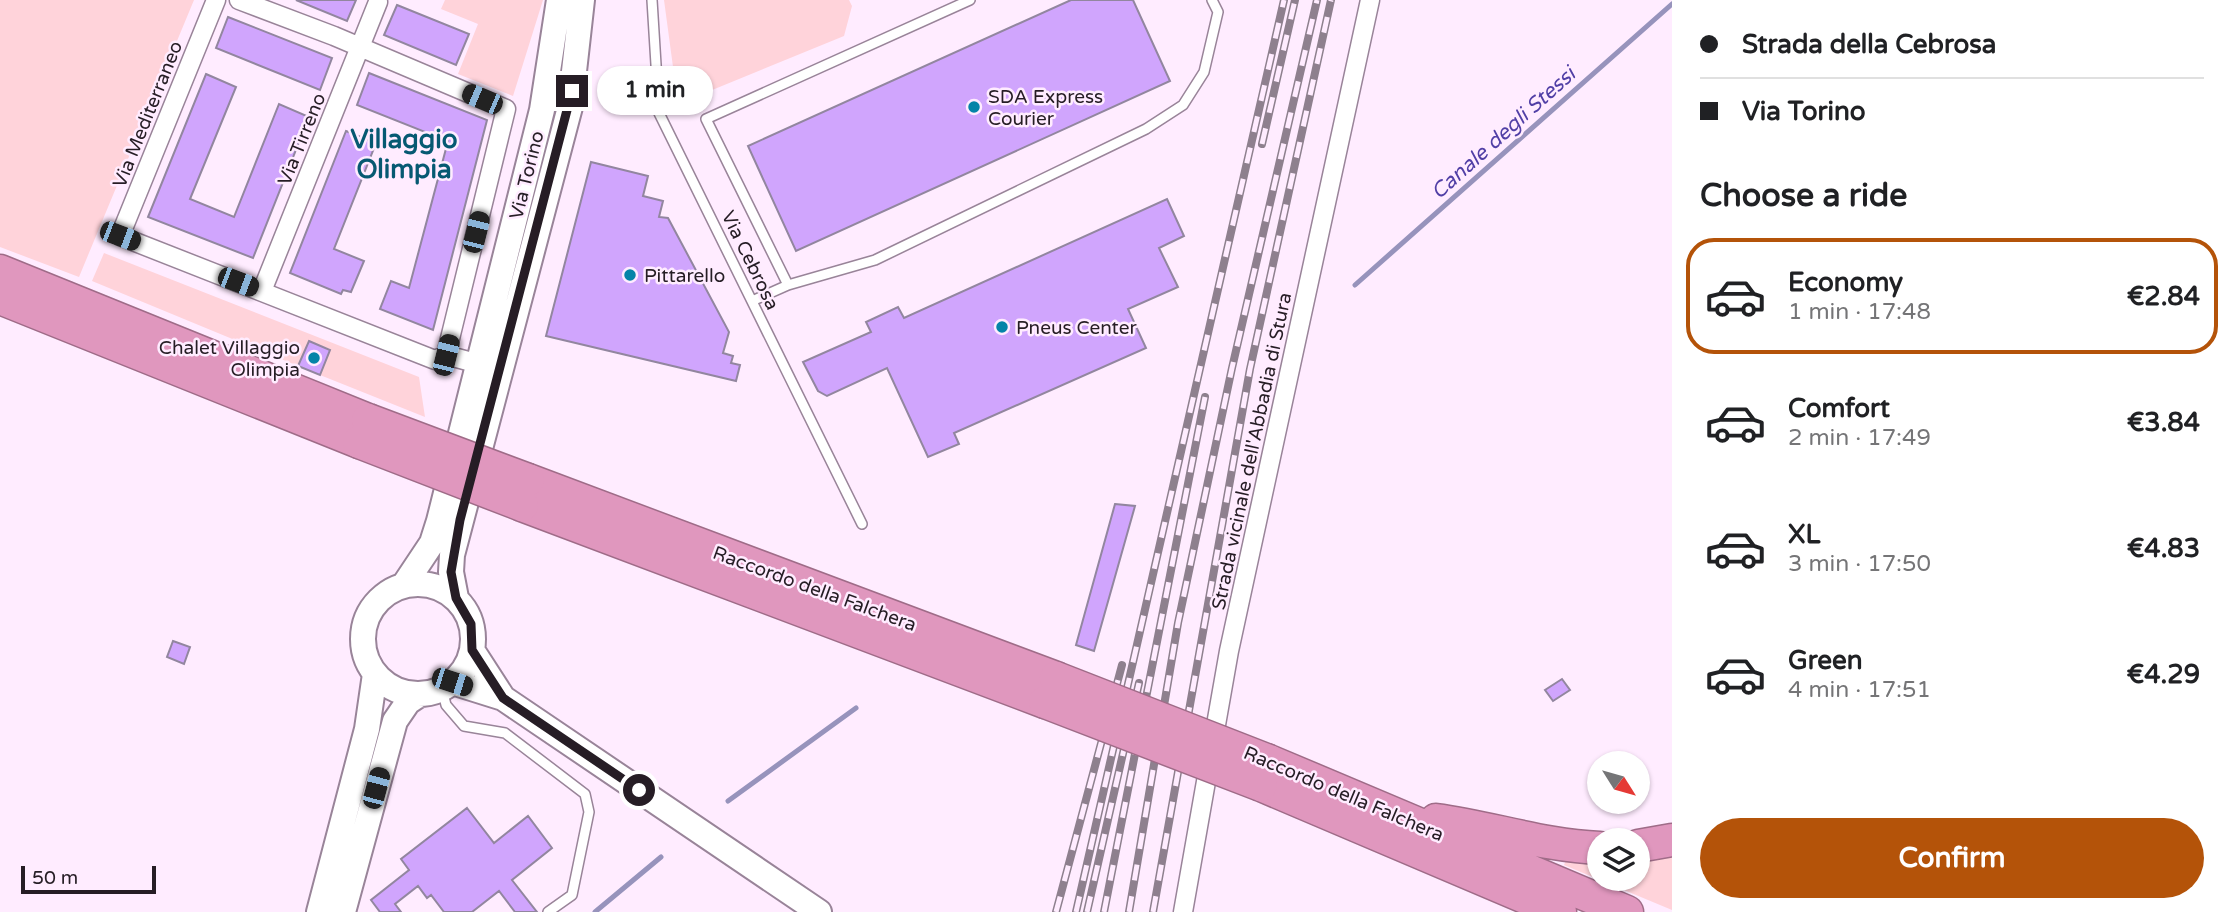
<!DOCTYPE html>
<meta charset="utf-8">
<style>
body{margin:0;font-family:"Varela Round",sans-serif;background:#f2f2f2;color:#202124;height:100vh;display:flex;flex-direction:column;font-size:26px;white-space:nowrap}
*{box-sizing:border-box;margin:0}
p{font-size:23px;color:#757577}
.icon{flex:none;width:38px;height:38px;fill:none;stroke:currentColor;stroke-width:2;stroke-linecap:round;stroke-linejoin:round}
.map{position:relative;flex:1;overflow:hidden}
.side{display:flex;flex-direction:column;background:#fff;width:560px}
.side>*{flex:none}
.top-card{display:grid;align-content:center;height:154px;padding:0 28px;background:#fff}
.needle{width:46px;rotate:127deg}
.fabs{position:absolute;left:1587px;top:751px;display:grid;gap:14px}
.fabs a{display:grid;place-items:center;width:63px;height:63px;border-radius:50%;background:#fff;box-shadow:0 2px 5px #0004;font-size:35px}
.scale{position:absolute;left:21px;bottom:18px;width:135px;box-sizing:border-box;padding-left:7px;border:4px solid #261d25;border-top:0;font-size:19px;line-height:24px;white-space:nowrap;color:#261d25;-webkit-text-stroke:5px #ffecff;paint-order:stroke}
.end{position:absolute;width:32px;height:32px;margin:-16px;border:9px solid #261d25;background:#fff;box-shadow:0 0 0 4px #fff}
.from{border-radius:50%}
.bubble{position:absolute;height:49px;border-radius:24px;background:#fff;box-shadow:0 2px 5px #0004;font-size:23px;font-weight:800;line-height:49px;text-align:center}
.car{position:absolute;width:21px;height:42px;margin:-21px -10px;border-radius:9px;box-shadow:0 0 5px 2px #0007;background:linear-gradient(#222 24%,#8ab4d8 0 40%,#222 0 76%,#8ab4d8 0 86%,#222 0)}
.top-card b{display:flex;align-items:center;gap:24px;height:66px;font-size:26px}
.top-card b+b{border-top:2px solid #e0e0e0}
.top-card i{width:18px;height:18px;background:#202124}
ul{padding:0;list-style:none}
li{display:flex;align-items:center;gap:21px;height:116px;margin:0 14px 10px;padding:0 14px;border:4px solid transparent;border-radius:28px}
li div{flex:1}
li b{display:block;font-size:26px}
li em{font-style:normal;font-weight:800}
li.current{border-color:#b45309}
li>.icon{width:63px;height:63px;stroke-width:1.5}
h2{padding:0 28px;font-size:32px;line-height:84px}
.button{display:flex;gap:14px;margin-top:auto;padding:14px 28px}
.button a{flex:1;height:80px;border-radius:42px;background:#b45309;color:#fff;font-size:28px;font-weight:800;line-height:80px;text-align:center}
main{display:flex;flex:1;min-height:0}
.map>svg:first-child{display:block}
.green{fill:#ffd3da}
.lines{fill:none;stroke-linecap:round;stroke-linejoin:round}
.stream{stroke:#9793bc;stroke-width:5}
.building{fill:#d0a5fd;stroke:#92869f;stroke-width:2}
.lane-casing{stroke:#998499;stroke-width:12}
.street-casing{stroke:#998499;stroke-width:21}
.secondary-casing{stroke:#998499;stroke-width:28}
.highway-casing{stroke:#9f6c88;stroke-width:35}
.lane{stroke:#fff;stroke-width:9}
.street{stroke:#fff;stroke-width:18}
.secondary{stroke:#fff;stroke-width:24}
.highway{stroke:#e097be;stroke-width:32}
.rail-casing{stroke:#8e808e;stroke-width:8}
.rail{stroke:#ffecff;stroke-width:5;stroke-dasharray:16;stroke-linecap:butt}
.highway-bridge-casing{stroke:#9f6c88;stroke-width:35;stroke-linecap:butt}
.highway-bridge{stroke:#e097be;stroke-width:32}
.route{stroke:#261d25;stroke-width:9}
.poi-dot{fill:#0484a8;stroke:#ffecff;stroke-width:2.5}
.labels{text-anchor:middle;stroke-width:5;stroke-linejoin:round;paint-order:stroke}
.poi-label{font-size:19px;fill:#261d25;stroke:#ffecff;text-anchor:start}
.street-label{font-size:19px;fill:#261d25;stroke:#ffecff}
.water-label{font-size:21px;font-style:italic;fill:#513fa6;stroke:#ffecff}
.district-label{font-size:26px;font-weight:bold;fill:#065972;stroke:#ffecff}
</style>
<main>
<div class="map">
<svg width="1672" height="912" viewBox="0 0 1672 912">
<rect width="100%" height="100%" fill="#ffecff"/>
<path class="green" d="M0 0H194L79 277 0 247Z
M445 0H543L513 96 458 74 478 24 441 9Z
M664 0H849L852 6 844 36 678 104Z
M104 253 419 377 425 417 320 375 330 349 309 341 298 366 92 281Z
M1672 852V910L1564 865 1566 860 1599 861 1600 878H1638V859Z"/>
<g class="lines">
<path class="stream" d="M1355 285 1672 4
M728 801 856 708
M595 912 661 857"/>
</g>
<path class="building" d="M296 0H356L347 21Z
M1071 0H1133L1170 81 796 251 748 146Z
M397 5 469 34 456 65 384 35Z
M228 17 332 58 320 90 216 48Z
M369 73 487 120 433 330 380 309 391 281 409 288 448 141 357 105Z
M206 74 236 87 190 199 234 217 279 104 309 117 253 258 148 217Z
M346 131 376 143 334 249 364 261 351 292 343 290 341 294 290 273Z
M591 162 648 176 643 196 663 201 659 217 668 218 729 332 723 353 733 356 731 363 740 365 736 381 546 336Z
M1167 199 1184 236 1159 248 1178 287 1128 309 1146 348 954 433 959 444 928 457 887 368 827 396 818 391 803 362 871 332 866 322 898 307 904 318Z
M309 341 330 350 320 375 298 366Z
M1115 504 1135 506 1094 651 1076 645Z
M173 641 190 647 184 664 167 657Z
M1562 679 1570 690 1553 701 1545 690Z
M467 808 494 843 528 816 552 848 512 880 537 912H515L499 891 472 912H444L431 895 427 898 418 886 395 904 401 912H380L371 900 409 870 401 859Z"/>
<g class="lines">
<g class="lane-casing">
<path id="lane" d="M652 0 659 113 862 524
M788 285 706 119 970 0
M752 301 788 285 875 260 1146 129 1183 105 1204 72 1218 12 1212 0
M442 689 446 705 464 726 505 733 585 794 589 812 572 895 548 912"/>
</g>
<g class="street-casing">
<path id="street" d="M216 0 120 236 435 360 446 355 479 364
M239 0 334 36 506 109 446 355
M262 291 378 2
M1183 912 1229 651 1370 0"/>
</g>
<g class="secondary-casing">
<path id="secondary" d="M363 639a55 55 0 1 1 110 0a55 55 0 1 1-110 0Z
M404 585 432 543 439 521 542 110 559 0
M456 598 451 572 452 555 570 107 582 0
M472 650 503 698
M452 682 503 698 819 912
M319 912 367 729 375 674
M343 912 395 721 408 702 420 694"/>
</g>
<g class="highway-casing">
<path id="highway" d="M0 271 368 420
M0 298 359 442
M528 480 1056 678
M522 505 1045 702
M1269 761 1627 912
M1261 785 1560 912
M1436 820C1491 827 1543 846 1600 848
M1638 846 1672 840"/>
</g>
<use href="#lane" class="lane"/>
<use href="#street" class="street"/>
<use href="#secondary" class="secondary"/>
<use href="#highway" class="highway"/>
<g class="rail-casing">
<path id="rail" d="M1262 144 1295 0
M1056 912 1122 665
M1076 912 1284 0
M1087 912 1139 683
M1104 912 1205 397
M1129 912 1178 623 1232 368 1317 0
M1153 912 1250 369 1331 0"/>
</g>
<use href="#rail" class="rail"/>
<g class="highway-bridge-casing">
<path id="highway-bridge" d="M368 420 528 480
M359 442 522 505
M1056 678 1269 761
M1045 702 1261 785"/>
</g>
<use href="#highway-bridge" class="highway-bridge"/>
</g>
<g class="lines">
<path class="route" d="M572 91 460 520 451 572 456 598 471 624 472 650 503 698 639 790"/>
</g>
<g class="poi-dot">
<circle cx="974" cy="107" r="7"/>
<circle cx="630" cy="275" r="7"/>
<circle cx="1002" cy="327" r="7"/>
<circle cx="314" cy="358" r="7"/>
</g>
<g class="labels">
<g class="poi-label">
<text x="988" y="103">SDA Express<tspan x="988" dy="22">Courier</tspan></text>
<text x="644" y="282">Pittarello</text>
<text x="1016" y="334">Pneus Center</text>
<text x="300" y="354" text-anchor="end">Chalet Villaggio<tspan x="300" dy="22">Olimpia</tspan></text>
</g>
<g class="street-label">
<text transform="translate(147 114) rotate(-68)" y="7">Via Mediterraneo</text>
<text transform="translate(301 139) rotate(-68)" y="7">Via Tirreno</text>
<text transform="translate(526 175) rotate(-76)" y="7">Via Torino</text>
<text transform="translate(751 260) rotate(64)" y="7">Via Cebrosa</text>
<text transform="translate(1251 451) rotate(-78)" y="7">Strada vicinale dell'Abbadia di Stura</text>
<text transform="translate(815 588) rotate(20)" y="7">Raccordo della Falchera</text>
<text transform="translate(1344 793) rotate(23)" y="7">Raccordo della Falchera</text>
</g>
<g class="water-label">
<text transform="translate(1503 133) rotate(-42)" y="7">Canale degli Stessi</text>
</g>
<g class="district-label">
<text x="404" y="148">Villaggio<tspan x="404" dy="30">Olimpia</tspan></text>
</g>
</g>
</svg>
<div class="fabs">
<a><svg class="needle" viewBox="-14 -14 28 28"><path d="M0-13l5 13h-10z" fill="#e53935"/><path d="M0 13l5-13h-10z" fill="#757577"/></svg></a>
<a><svg class="icon" aria-label="layers" viewBox="0 0 24 24"><path d="M12 4l9 5-9 5-9-5zM3 14l9 5 9-5"/></svg></a>
</div>
<div class="scale">50 m</div>
<i class="end from" style="left:639px;top:790px"></i>
<i class="end" style="left:572px;top:91px"></i>
<div class="bubble" style="left:597px;top:66px;width:116px">1 min</div>
<i class="car" style="left:482px;top:99px;rotate:293deg"></i>
<i class="car" style="left:476px;top:232px;rotate:14deg"></i>
<i class="car" style="left:120px;top:236px;rotate:111deg"></i>
<i class="car" style="left:238px;top:282px;rotate:111deg"></i>
<i class="car" style="left:446px;top:355px;rotate:14deg"></i>
<i class="car" style="left:452px;top:682px;rotate:108deg"></i>
<i class="car" style="left:376px;top:788px;rotate:15deg"></i>
</div>
<section class="side">
<div class="top-card">
<b><i class="from"></i>Strada della Cebrosa</b>
<b><i></i>Via Torino</b>
</div>
<h2>Choose a ride</h2>
<ul>
<li class="current"><svg class="icon" aria-label="car" viewBox="0 0 24 24"><path d="M5 17H2v-5l4-1 3-4h7l3 4 3 1v5h-3M9 17h6M6 11h13"/><circle cx="7" cy="17" r="2"/><circle cx="17" cy="17" r="2"/></svg><div><b>Economy</b><p>1 min · 17:48</p></div><em>€2.84</em></li>
<li><svg class="icon" aria-label="car" viewBox="0 0 24 24"><path d="M5 17H2v-5l4-1 3-4h7l3 4 3 1v5h-3M9 17h6M6 11h13"/><circle cx="7" cy="17" r="2"/><circle cx="17" cy="17" r="2"/></svg><div><b>Comfort</b><p>2 min · 17:49</p></div><em>€3.84</em></li>
<li><svg class="icon" aria-label="car" viewBox="0 0 24 24"><path d="M5 17H2v-5l4-1 3-4h7l3 4 3 1v5h-3M9 17h6M6 11h13"/><circle cx="7" cy="17" r="2"/><circle cx="17" cy="17" r="2"/></svg><div><b>XL</b><p>3 min · 17:50</p></div><em>€4.83</em></li>
<li><svg class="icon" aria-label="car" viewBox="0 0 24 24"><path d="M5 17H2v-5l4-1 3-4h7l3 4 3 1v5h-3M9 17h6M6 11h13"/><circle cx="7" cy="17" r="2"/><circle cx="17" cy="17" r="2"/></svg><div><b>Green</b><p>4 min · 17:51</p></div><em>€4.29</em></li>
</ul>
<div class="button"><a>Confirm</a></div>
</section>
</main>
